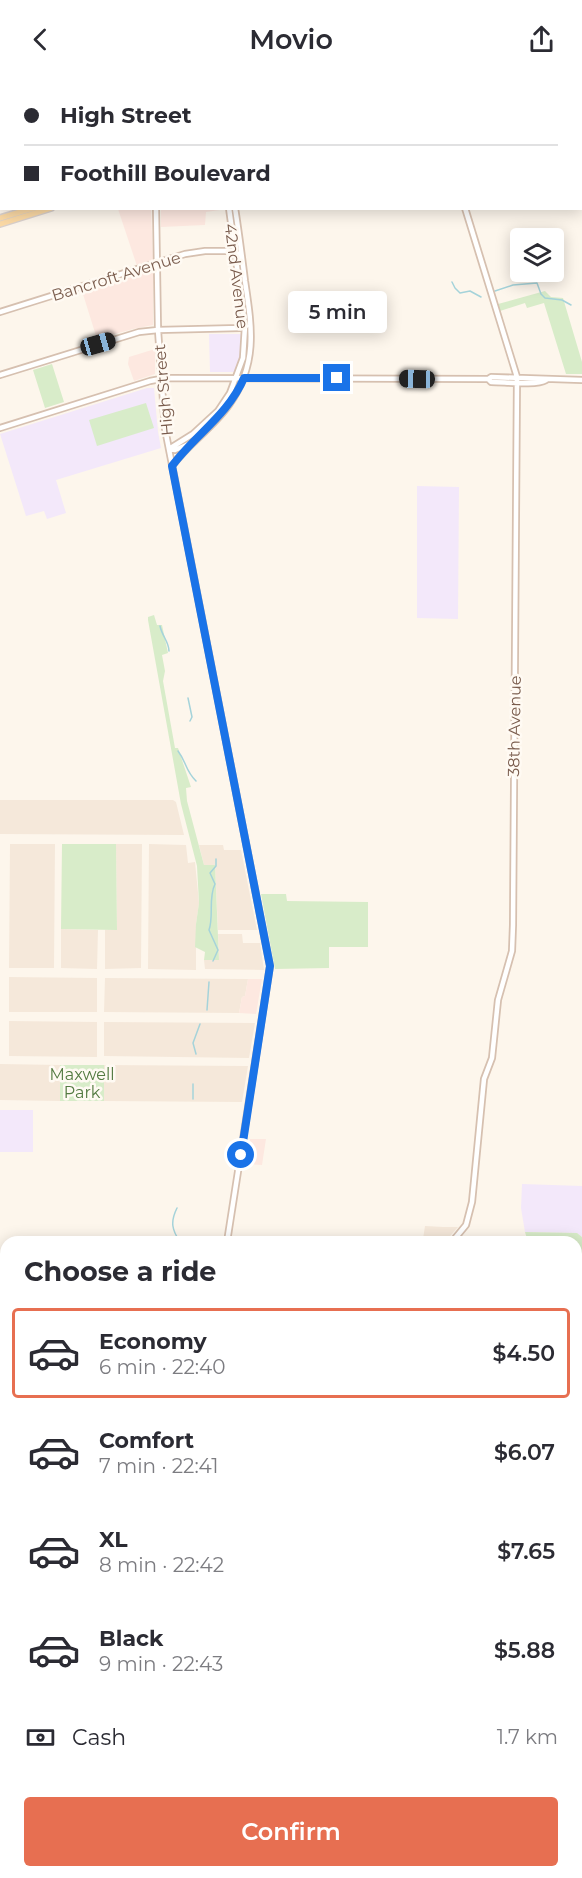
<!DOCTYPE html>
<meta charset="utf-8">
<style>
body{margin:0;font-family:Montserrat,sans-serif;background:#f2f2f3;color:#2b2b33;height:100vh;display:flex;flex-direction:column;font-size:22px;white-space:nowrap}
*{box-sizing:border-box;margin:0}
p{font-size:20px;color:#7c7c81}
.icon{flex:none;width:33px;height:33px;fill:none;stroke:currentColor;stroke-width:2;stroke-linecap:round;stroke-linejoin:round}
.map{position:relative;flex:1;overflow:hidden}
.side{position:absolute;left:0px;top:1158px;width:582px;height:642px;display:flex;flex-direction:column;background:#fff;border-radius:18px 18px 0 0;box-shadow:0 3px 15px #0003}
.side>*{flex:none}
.top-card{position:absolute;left:0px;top:0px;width:582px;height:132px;box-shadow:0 3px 15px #0003;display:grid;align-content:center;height:132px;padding:0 24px;background:#fff}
.tools{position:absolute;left:510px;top:150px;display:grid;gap:12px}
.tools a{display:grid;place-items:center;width:54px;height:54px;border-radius:6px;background:#fff;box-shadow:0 3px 15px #0003;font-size:30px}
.end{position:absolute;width:27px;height:27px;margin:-14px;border:8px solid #1a73e8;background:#fff;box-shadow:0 0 0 3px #fff}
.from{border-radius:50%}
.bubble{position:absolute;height:42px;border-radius:6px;background:#fff;box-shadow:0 3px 15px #0003;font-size:20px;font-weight:600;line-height:42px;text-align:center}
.car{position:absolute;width:18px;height:36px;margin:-18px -9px;border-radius:8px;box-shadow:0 0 4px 2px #0007;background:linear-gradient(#222 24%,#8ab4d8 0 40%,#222 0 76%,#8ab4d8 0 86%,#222 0)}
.top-card b{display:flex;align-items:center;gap:21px;height:57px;font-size:22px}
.top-card b+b{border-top:2px solid #e1e1e2}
.top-card i{width:15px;height:15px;background:#2b2b33}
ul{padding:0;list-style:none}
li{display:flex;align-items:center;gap:18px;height:90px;margin:0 12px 9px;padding:0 12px;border:3px solid transparent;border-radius:6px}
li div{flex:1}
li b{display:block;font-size:22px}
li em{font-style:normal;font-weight:600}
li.on{border-color:#e76f51}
li>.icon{width:54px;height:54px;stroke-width:1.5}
h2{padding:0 24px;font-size:27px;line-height:72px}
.pay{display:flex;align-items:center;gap:15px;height:66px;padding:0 24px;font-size:22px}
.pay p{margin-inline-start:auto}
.primary-button{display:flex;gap:12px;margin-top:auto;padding:12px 24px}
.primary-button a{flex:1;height:69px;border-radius:6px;background:#e76f51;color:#fff;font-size:24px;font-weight:600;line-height:69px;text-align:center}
header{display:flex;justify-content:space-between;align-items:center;height:78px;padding:0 24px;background:#fff;font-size:27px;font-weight:600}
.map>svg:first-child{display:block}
.residential{fill:#f5e8da}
.commercial{fill:#fde8e0}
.education{fill:#f3e8fa}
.green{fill:#d8ecc9}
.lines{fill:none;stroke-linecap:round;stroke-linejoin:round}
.stream{stroke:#a5d3da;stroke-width:1.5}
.secondary-casing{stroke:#d6c0b0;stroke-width:8}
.primary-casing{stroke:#dad1cd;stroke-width:8}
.highway-casing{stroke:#dad1cd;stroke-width:9}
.secondary{stroke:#fff;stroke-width:4.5}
.primary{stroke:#fbd9a5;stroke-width:5}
.highway{stroke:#f7b7a3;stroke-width:6}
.route{stroke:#1a73e8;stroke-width:8}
.labels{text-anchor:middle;stroke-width:5;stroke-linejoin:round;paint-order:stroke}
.street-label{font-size:16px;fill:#7a5c4d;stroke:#fffaf3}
.park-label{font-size:16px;fill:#537a41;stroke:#fffaf3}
</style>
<header><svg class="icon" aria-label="back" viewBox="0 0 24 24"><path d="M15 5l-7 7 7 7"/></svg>Movio<svg class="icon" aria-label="share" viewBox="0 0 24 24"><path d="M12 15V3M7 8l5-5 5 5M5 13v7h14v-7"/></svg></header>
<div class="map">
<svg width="582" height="1800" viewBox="0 0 582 1800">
<rect width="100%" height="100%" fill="#fdf6ec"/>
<path class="residential" d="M0 722H173L176 724 184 757 0 756Z
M10 766H55L54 890H9Z
M116 766H142L141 890 105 891V852L117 851Z
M149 766 186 767 188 785 195 784 199 825 196 846V892L148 891Z
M199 767H223L224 772H241L257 852H218L215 787H204Z
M61 851 98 852 97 891 61 890Z
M218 856H242L243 865H260L264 892 205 891 204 882H219Z
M9 899 97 900V934H9Z
M105 900 248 901 245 918 242 919 239 935 104 934Z
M9 943 97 944V979L9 978Z
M104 944 255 945 249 980 104 978Z
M0 986 60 987V1023L0 1022Z
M104 987 248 988 242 1024 104 1023Z
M425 1148 443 1149H458L445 1164H426L423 1161Z"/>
<path class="commercial" d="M118 131H151L153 181 137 188Z
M226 131 206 134 205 147 161 149V131Z
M153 191V247L133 251 97 261 82 213Z
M155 271V296L134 303 128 286 129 279Z
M248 901H262L256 936 239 935 242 919 245 918Z
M250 1061H266L262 1087 247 1086Z"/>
<path class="education" d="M209 256H241V276L235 294H210Z
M147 310H154L158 354 161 370 56 402 66 435 47 441 44 433 26 438 0 356Z
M417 408 459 409 458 541 417 540Z
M0 1032H33V1074H0Z
M522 1106 582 1108V1159L577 1155 525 1154 521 1130Z"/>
<path class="green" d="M545 213 551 219 563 220 582 284V296H566L544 225 527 230 525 225 500 233 498 226Z
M52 286 64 324 45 330 33 292Z
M146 325 154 350 97 368 89 342Z
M154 537 157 547H162L168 575 162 577 165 593 163 603 175 670H178L191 709 186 710 187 723 204 787H215L219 882H204L205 874 195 869 196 846 199 825 197 788 181 726 148 542V539Z
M62 766H116L117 852 61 851Z
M261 816H286L287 823 368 824V869H329V890L275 891Z
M60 987H104V1023H60Z
M525 1154 577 1155 582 1159V1238H576V1164H528Z"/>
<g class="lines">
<path class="stream" d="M452 204 455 210 460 215 470 213 481 219
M495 213 513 207 537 205 541 216 545 220 562 222 571 227
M160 548C162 558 169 564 169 573
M188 620 192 639 190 643
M178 673C187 685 185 692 196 703
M213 883 218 872 209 852C214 838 208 820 215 806L210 795 216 788V781
M207 932 209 904
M196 976 193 965 200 946
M193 1021V1006
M177 1130C170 1144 172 1152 180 1164"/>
<g class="secondary-casing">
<path id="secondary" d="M152 0V2
M426 0 427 2
M191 2 196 0
M156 130 158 252 165 351 270 888 227 1164
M0 234 185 176 205 173H235L238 176 240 183
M0 297 139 254 158 252 240 250 246 248
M488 301 491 304C505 304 536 308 546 302
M0 350 150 303 166 300 488 301 491 299 582 302
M169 371 193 356 218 333 230 315 243 280 245 248 229 130
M169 371 175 372 189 366
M173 387C189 365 213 350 229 327 258 286 252 250 245 203 242 179 239 155 235 130
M452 1164 466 1147 472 1124 484 1001 492 980 498 922 512 873 513 847 517 299 465 130
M0 1415 6 1413
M0 1462 6 1458
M576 1470H582
M122 1800 123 1794
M128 1800 130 1794"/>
</g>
<g class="primary-casing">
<path id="primary" d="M457 2 461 0
M473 2 478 0
M0 140 33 130
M0 146 51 130"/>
</g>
<g class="highway-casing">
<path id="highway" d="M222 0V2
M228 0V2
M170 2 175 0
M576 1302 582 1303
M576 1314H582
M0 1404 6 1403
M0 1427 6 1424
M0 1439 6 1436
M0 1445 6 1442"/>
</g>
<use href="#secondary" class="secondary"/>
<use href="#primary" class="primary"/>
<use href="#highway" class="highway"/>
</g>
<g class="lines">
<path class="route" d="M241 1077 270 888 172 388C195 357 228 337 244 300H337"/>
</g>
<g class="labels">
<g class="street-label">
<text transform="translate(116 198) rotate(-17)" y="6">Bancroft Avenue</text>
<text transform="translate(237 198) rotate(83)" y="6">42nd Avenue</text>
<text transform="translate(163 312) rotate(-95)" y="6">High Street</text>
<text transform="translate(514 648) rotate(-89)" y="6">38th Avenue</text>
</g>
<g class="park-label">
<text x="82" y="1002">Maxwell<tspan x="82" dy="18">Park</tspan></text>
</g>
</g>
</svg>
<div class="tools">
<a><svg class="icon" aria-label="layers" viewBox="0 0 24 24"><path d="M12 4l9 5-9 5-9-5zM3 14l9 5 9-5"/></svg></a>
</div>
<i class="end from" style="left:241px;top:1077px"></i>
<i class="end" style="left:337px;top:300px"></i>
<div class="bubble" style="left:288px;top:213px;width:99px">5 min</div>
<i class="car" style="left:98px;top:266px;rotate:74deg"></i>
<i class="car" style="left:417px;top:301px;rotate:271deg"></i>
<div class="top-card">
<b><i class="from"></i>High Street</b>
<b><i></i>Foothill Boulevard</b>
</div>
<section class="side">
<h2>Choose a ride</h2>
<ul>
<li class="on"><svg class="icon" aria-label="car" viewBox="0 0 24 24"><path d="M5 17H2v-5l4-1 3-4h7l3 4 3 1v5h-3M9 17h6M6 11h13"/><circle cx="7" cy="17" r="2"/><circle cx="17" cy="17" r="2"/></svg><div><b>Economy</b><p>6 min · 22:40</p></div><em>$4.50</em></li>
<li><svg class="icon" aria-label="car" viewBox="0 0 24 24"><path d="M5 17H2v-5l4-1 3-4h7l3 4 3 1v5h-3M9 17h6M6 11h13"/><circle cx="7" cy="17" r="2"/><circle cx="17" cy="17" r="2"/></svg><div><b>Comfort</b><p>7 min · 22:41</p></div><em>$6.07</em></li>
<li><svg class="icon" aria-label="car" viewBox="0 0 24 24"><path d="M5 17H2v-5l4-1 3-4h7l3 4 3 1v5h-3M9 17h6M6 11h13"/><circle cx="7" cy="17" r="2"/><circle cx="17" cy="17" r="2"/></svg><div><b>XL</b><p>8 min · 22:42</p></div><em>$7.65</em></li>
<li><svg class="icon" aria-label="car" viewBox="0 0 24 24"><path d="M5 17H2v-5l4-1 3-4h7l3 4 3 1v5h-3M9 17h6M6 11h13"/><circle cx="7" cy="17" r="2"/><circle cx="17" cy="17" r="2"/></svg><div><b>Black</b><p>9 min · 22:43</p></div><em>$5.88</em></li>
</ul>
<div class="pay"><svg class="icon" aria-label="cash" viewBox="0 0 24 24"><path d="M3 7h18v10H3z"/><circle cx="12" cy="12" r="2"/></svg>Cash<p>1.7 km</p></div>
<div class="primary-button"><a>Confirm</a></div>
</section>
</div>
